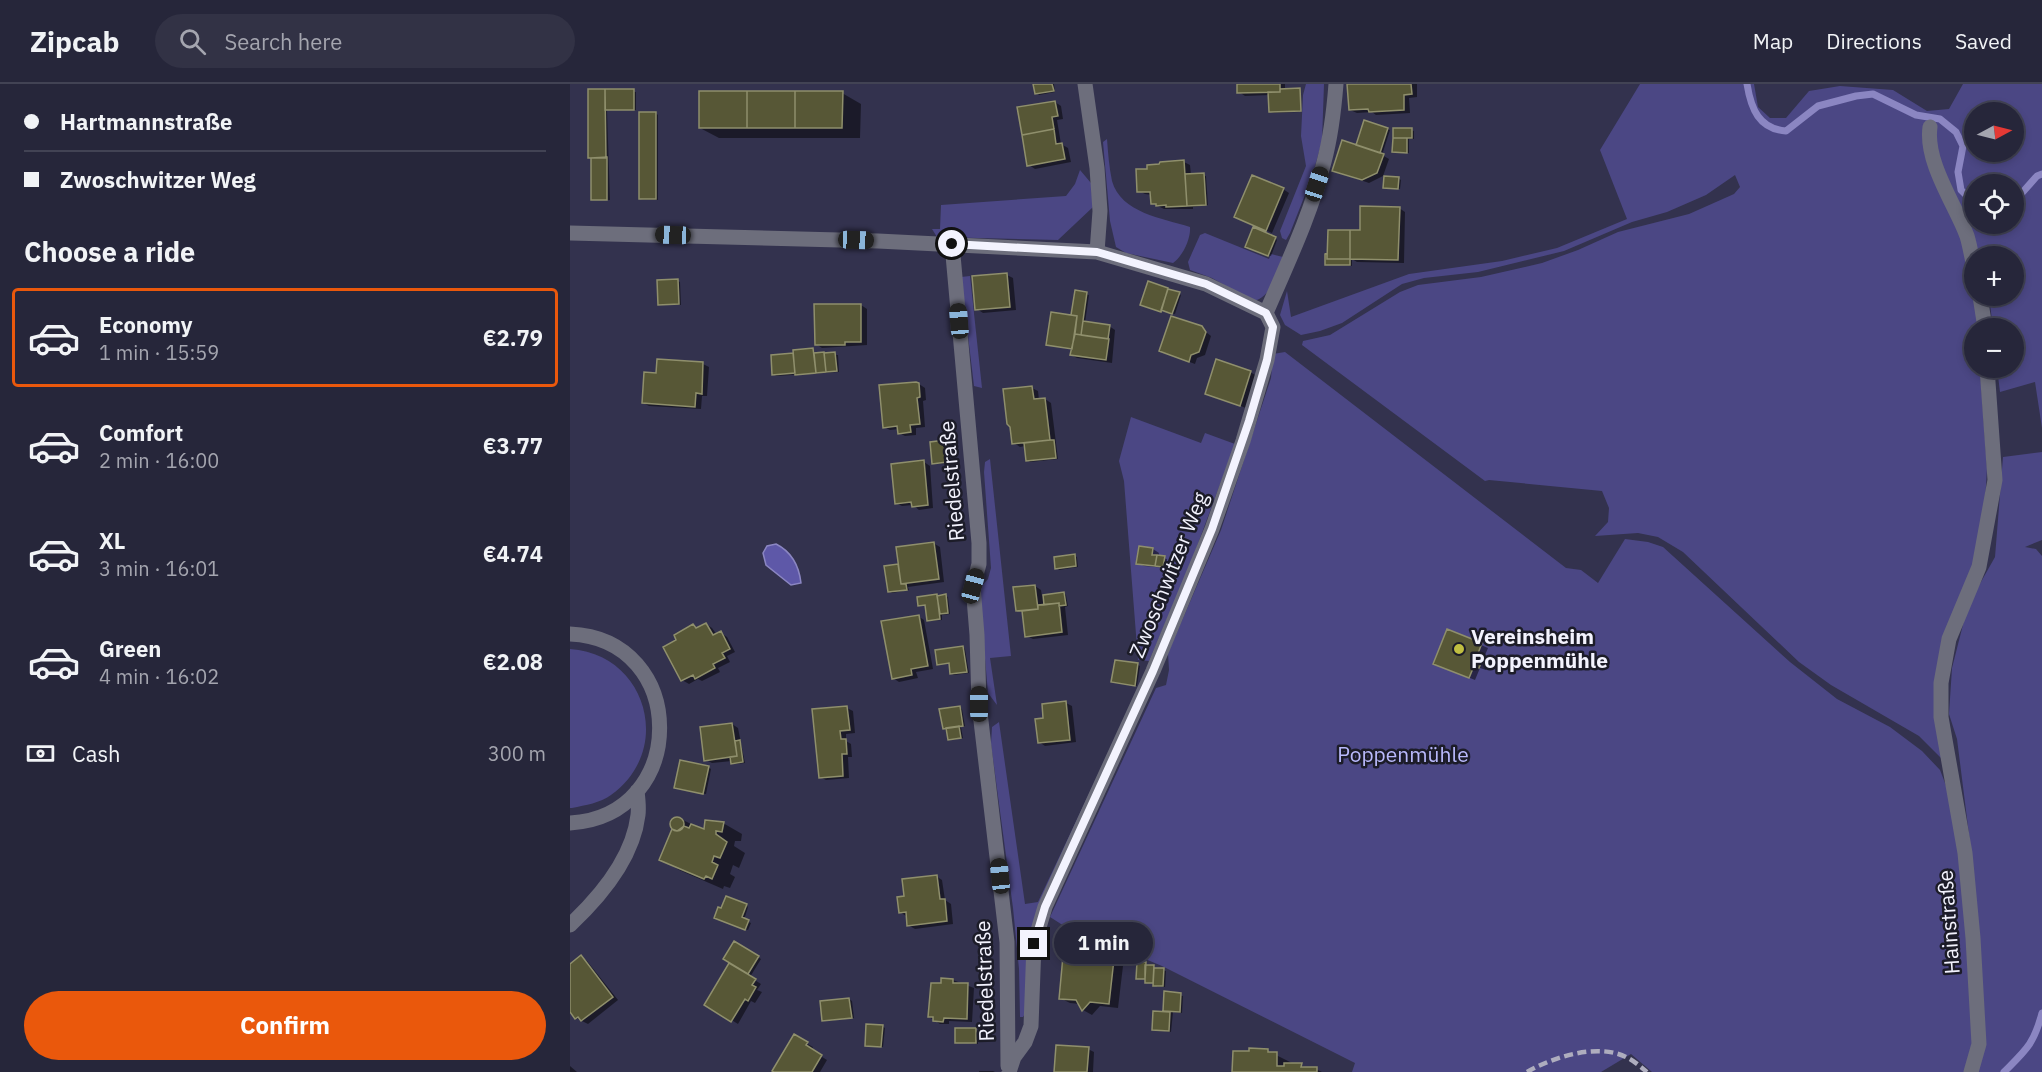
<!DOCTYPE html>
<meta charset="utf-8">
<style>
body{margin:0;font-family:"IBM Plex Sans",sans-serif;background:#323245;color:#f1f3f6;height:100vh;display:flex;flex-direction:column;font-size:22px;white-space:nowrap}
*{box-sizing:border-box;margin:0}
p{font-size:20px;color:#a4a5af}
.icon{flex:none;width:33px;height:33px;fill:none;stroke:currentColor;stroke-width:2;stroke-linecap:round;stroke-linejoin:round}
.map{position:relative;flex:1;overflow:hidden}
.panel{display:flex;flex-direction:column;background:#26263a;width:570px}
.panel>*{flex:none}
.top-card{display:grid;align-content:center;height:132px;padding:0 24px;background:#26263a}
.needle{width:39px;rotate:83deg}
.tools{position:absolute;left:1394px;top:18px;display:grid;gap:12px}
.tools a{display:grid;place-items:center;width:60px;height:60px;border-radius:50%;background:#26263a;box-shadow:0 3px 9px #0003,0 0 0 2px #424354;font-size:30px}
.end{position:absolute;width:27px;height:27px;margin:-14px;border:8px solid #f3f3fe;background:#111;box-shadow:0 0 0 3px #111}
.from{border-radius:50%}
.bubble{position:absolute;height:42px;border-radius:21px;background:#26263a;box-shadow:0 3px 9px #0003,0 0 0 2px #424354;font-size:20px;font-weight:700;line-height:42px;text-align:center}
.car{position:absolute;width:18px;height:36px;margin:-18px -9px;border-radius:8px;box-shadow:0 0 4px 2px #0007;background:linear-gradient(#222 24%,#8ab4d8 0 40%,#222 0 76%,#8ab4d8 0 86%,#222 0)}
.top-card b{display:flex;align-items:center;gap:21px;height:57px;font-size:22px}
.top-card b+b{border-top:2px solid #424354}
.top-card i{width:15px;height:15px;background:#f1f3f6}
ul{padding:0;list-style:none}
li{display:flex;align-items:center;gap:18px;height:99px;margin:0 12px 9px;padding:0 12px;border:3px solid transparent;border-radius:6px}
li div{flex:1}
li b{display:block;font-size:22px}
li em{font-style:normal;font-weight:700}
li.current{border-color:#ea580c}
li>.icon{width:54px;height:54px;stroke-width:1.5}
h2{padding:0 24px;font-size:27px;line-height:72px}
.pay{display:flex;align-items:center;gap:15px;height:66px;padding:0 24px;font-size:22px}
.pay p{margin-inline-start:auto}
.button{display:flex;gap:12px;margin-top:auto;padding:12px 24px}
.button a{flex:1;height:69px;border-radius:36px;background:#ea580c;color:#fff;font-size:24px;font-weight:700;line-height:69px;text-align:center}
header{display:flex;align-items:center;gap:36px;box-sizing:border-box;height:84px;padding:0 30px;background:#26263a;border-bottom:2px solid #424354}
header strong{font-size:28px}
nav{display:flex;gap:33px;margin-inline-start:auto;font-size:21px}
.search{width:420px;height:54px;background:#323245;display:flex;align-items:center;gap:15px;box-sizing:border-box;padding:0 21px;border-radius:33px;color:#a4a5af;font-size:22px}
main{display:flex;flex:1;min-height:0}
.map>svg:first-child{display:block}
.green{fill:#4b4784;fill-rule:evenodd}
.water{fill:#5e58a8;stroke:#8b86c2;stroke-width:1.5}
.shadow{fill:#0007}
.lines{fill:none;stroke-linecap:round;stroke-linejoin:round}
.stream{stroke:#8b86c2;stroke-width:7}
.building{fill:#575736;stroke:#8f8f6c;stroke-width:1.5}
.minor{stroke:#6d6e7c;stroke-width:15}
.rail{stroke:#aeadbe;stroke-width:4.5;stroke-dasharray:9 4.5;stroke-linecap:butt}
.route{stroke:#f3f3fe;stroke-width:8}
.poi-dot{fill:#c0be41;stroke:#1c1c28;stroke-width:2}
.labels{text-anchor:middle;stroke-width:5;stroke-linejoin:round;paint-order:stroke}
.street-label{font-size:21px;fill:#f3f3fe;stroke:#1c1c28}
.poi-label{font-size:21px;font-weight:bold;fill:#f3f3fe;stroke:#1c1c28;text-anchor:start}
.park-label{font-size:21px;fill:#b9b9fb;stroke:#1c1c28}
</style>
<header>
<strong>Zipcab</strong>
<div class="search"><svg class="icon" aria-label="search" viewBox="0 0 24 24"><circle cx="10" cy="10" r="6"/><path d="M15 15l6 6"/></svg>Search here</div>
<nav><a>Map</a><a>Directions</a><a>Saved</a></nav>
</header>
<main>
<section class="panel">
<div class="top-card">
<b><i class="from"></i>Hartmannstraße</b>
<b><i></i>Zwoschwitzer Weg</b>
</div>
<h2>Choose a ride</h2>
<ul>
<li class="current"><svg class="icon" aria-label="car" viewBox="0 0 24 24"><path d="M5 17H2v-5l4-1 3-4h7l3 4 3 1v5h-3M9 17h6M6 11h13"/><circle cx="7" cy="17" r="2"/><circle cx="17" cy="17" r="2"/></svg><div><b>Economy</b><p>1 min · 15:59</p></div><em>€2.79</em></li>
<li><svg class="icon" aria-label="car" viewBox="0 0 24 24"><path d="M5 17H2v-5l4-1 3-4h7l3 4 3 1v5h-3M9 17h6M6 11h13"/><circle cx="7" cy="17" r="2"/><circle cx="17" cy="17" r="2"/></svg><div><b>Comfort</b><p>2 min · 16:00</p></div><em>€3.77</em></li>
<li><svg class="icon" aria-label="car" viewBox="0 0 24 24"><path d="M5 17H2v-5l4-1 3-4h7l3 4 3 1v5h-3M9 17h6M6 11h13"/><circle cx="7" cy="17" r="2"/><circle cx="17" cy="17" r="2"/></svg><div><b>XL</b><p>3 min · 16:01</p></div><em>€4.74</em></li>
<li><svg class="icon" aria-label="car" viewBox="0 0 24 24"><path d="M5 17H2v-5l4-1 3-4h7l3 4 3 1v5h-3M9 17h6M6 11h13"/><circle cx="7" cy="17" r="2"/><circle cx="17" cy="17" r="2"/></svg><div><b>Green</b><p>4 min · 16:02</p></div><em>€2.08</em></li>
</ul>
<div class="pay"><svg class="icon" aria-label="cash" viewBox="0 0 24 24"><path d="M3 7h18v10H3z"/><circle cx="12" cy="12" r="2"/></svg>Cash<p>300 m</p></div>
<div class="button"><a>Confirm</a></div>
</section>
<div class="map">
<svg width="1472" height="988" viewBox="0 0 1472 988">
<rect width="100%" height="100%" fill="#33324e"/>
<path class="green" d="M736 0H754L752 57 742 93 720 149 716 156 712 154 710 147 736 82 731 52 733 11Z
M1070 0H1184L1188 23 1200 34H1216L1239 7 1270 2 1323 6 1357 27 1379 25 1393 0H1472V344L1465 298 1430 308 1427 284H1443V244H1423L1419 212H1443V172H1411L1410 169 1395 183 1403 201 1409 244H1404V284H1410L1417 384 1414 437 1408 475 1376 556 1372 675 1349 652 1261 601 1229 578 1113 468 1088 453 1068 449 1025 452 1038 438 1039 424 1032 407 919 396 915 397 732 261 733 257 760 251 830 208 848 201 911 193 972 179 1008 166 1048 148 1119 130 1164 110 1170 103 1165 91 1136 111 1097 128 1062 138 994 167 908 188 854 194 832 200 772 239 750 247 731 251 715 241 710 231 717 207 721 233 839 190 932 177 987 164 1057 135 1030 66ZM1404 28H1443V68H1404ZM1404 100H1443V140H1404Z
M537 55C538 68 539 83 542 97 551 129 592 134 620 143 621 155 612 173 603 179L556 169 546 163 540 137 533 58Z
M510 86 521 99 523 123 488 156 367 153 362 145H370L371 121 496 112 505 100Z
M635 149 699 175 701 170 713 173C706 188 702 214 683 217L642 194 620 186 618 178 630 151Z
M400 192 412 304 404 302 391 193Z
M715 268 996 484 1011 486 1028 499 1055 455 1078 458 1093 463 1220 578 1267 615 1320 643 1352 667 1370 686 1401 766 1387 655 1379 630 1382 584 1398 521 1425 473 1433 373 1472 368V456L1455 463 1466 465 1472 472V988H1082L1061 970 1031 988H782L785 979 592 882 491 840 480 833 586 604 596 601 599 586 598 569 651 446 701 294 703 270Z
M561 333 631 359 635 349 665 360 620 481 579 577 568 576 554 397 549 377Z
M420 375 441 572 420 574 427 621 418 609 409 505 418 495 421 484 414 388 415 378Z
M0 565C77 570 104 666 41 711 30 719 16 721 2 724H0Z
M559 625 478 802 457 926 453 933H450L449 885 443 824 421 660 422 643 429 638 455 820 468 818Z"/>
<path class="water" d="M206 460C222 468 229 482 231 499L221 501 196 481 193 469 197 462Z"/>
<path class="shadow" d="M465 0H484L485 8 469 11 467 9Z
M669 0H715V6H728L729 28 704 29 701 28 700 11 675 12 669 8Z
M779 0H847V13L839 14 840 29 806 31 802 28 787 29 780 26Z
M19 6 66 8V26H37L40 116 22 115Z
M272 9 291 20 290 54H149L130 44Z
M485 18 491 22 493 35 487 36 491 60 498 64 501 78 465 85 459 81Z
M86 29 88 31V116H73L70 115Z
M817 45 820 46 812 71 819 75 813 92 799 99 770 89Z
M841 46 844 47V55H839V69L824 67Z
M614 78 620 81 621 91 636 92 638 121 623 123V125H594L582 119V111L575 110 569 107 579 86Z
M828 94 831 96 830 105 815 103Z
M713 105 719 109 702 149 672 136Z
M829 124 835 128 834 179 787 178 782 175V182L756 180V171Z
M705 154 707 156 701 172 679 164Z
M437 191 443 194 446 226 413 229 407 225Z
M108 197 110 198 111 221 89 220Z
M579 199 611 211 605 230 574 221Z
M506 208 519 211 515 239 539 242 545 246 542 279 507 274 501 271 502 233Z
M291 221 297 225V261L252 264 246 260Z
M631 244 641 252 635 271 627 274 625 280 590 267Z
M243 266 246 270 268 271 269 288 206 292 204 290 202 272 225 270Z
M133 280 139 283 137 312H132L131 325 79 322 73 319 87 290Z
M680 288 687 292 676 324 636 309Z
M349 300 355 304 356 316 353 317 355 343 346 344V351L335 352 329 349V345L320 346 314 343Z
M462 304 468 307 469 316 475 315 481 319 488 375 460 378 457 376 455 362 450 363 444 359Z
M374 358 377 360 379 379 366 380 364 379Z
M354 378 360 382 363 424 349 426 343 421 332 422 326 419Z
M363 459 370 463 374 498 338 503 339 506 322 509 319 507 328 482 330 483Z
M583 465 589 469 588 473 597 475 596 484 574 482 568 479Z
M505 472 507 473 508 483 489 486 487 484Z
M465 502 471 506 472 512 494 509 496 511 498 522 495 523 498 551 463 555 457 552 454 530 448 526Z
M376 512 378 513 380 530 372 531V536L361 537 358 536 357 522 350 521Z
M348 532 354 536 363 585 346 588 348 594 329 598 323 594Z
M136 540 142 544 147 551 151 549 157 553 165 568 157 572 160 578 148 584 150 588 132 597 128 595 119 600 112 596 108 556 123 542 128 545Z
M878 547 918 564 913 576 918 579 916 586 910 584 905 596 870 582Z
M393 563 395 565 399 589 384 591 382 590 380 580H369Z
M568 581 570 582 567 602 546 599Z
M496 619 502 622 506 658 475 662 469 658 475 635Z
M389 623 392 625 395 642 391 643 393 654 382 656 374 644Z
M277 624 283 627 285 649 276 650V657L281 660 282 673H278L279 694 256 696 250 693Z
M162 640 168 644 175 679 165 680 162 677 142 679 136 676Z
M138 683 141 685 136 710 108 705Z
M109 734 135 747 153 739 172 750 171 757H165L164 762 175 769 169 784 163 781 160 790 165 793 160 804 154 802 153 805 109 786 91 775 104 745 102 736Z
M366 792 372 796 375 816 381 820 383 840 345 845 338 841 336 832 330 828 335 813Z
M176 821 178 823 174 836 181 839 178 846 148 835Z
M165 859 191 875 180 893 191 900 187 906 192 908 185 919 181 917 168 940 136 920 168 882Z
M11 873 17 877 48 916 18 940 6 934 0 926V882Z
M508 873 513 875 543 877 553 882 548 924 530 922 522 931 513 926 510 920 500 919 490 914Z
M568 879 596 887 595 903H587L585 899 577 898V896L568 894Z
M383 896 404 904 402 938 379 937V940H370L359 933 372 901Z
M595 909 613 912 612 929 603 928 601 948 583 945 594 929Z
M279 915 282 917 284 934 256 937 253 936Z
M312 942 315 944 313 963 296 961Z
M406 946 408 947V960L387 958Z
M224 952 243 963 241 966 257 976 250 988H207Z
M518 965 524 968 523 988H485Z
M698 967 726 981 746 985 752 988H663Z
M0 982 7 988H0Z
M409 987H423L425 988H409Z"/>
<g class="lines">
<path class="stream" d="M1177 0C1181 25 1189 45 1216 47L1248 22 1286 12 1303 10 1346 31 1370 35 1386 48 1393 62 1388 88 1391 106 1404 119
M1443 119 1467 92 1472 90
M1434 988C1456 966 1464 960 1472 929"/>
</g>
<path class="building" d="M463 0H482L484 7 465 10Z
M667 0H710V8L667 9Z
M777 0H841L842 10 834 11V26L799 28 798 25 779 26Z
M730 4 731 27 699 28 698 8H710V5Z
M18 5H35L36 74H18Z
M35 5H64V26H35Z
M129 7H177V44H129Z
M177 7H225V44H177Z
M225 7H273L272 44H225Z
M485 17 488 32 482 33 484 45 452 51 447 23Z
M69 28H86V115H69Z
M794 36 818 44 810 69 786 61Z
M823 44H842V54H823Z
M484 45 486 60 492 59 495 75 457 82 452 51Z
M823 54H837V69L822 68Z
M772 56 814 70 807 89 792 96 762 87Z
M37 73V116H21V74Z
M614 76 617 122 596 123V121L586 122V120H581L580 108H567L566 85H577V81L589 80 590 78Z
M634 89 636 121 617 122 615 90Z
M682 91 714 104 696 147 664 133Z
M814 92 829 93 828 105 813 104Z
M790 122 830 123 828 176 780 175V146H790Z
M683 143 706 153 698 172 675 163Z
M758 146H780V175H757Z
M757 169V175H780V181H755V170Z
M437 189 440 223 405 226 402 192Z
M108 195 109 220 88 221 87 196Z
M578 197 598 204 591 228 570 221Z
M598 205 610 208 602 230 591 226Z
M505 206 517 208 511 251 505 250 507 232 501 231Z
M244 220H291V258H275V261H245Z
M481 228 507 232 502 265 476 261Z
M601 232 632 242 636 248 629 268 621 271 619 278 589 267Z
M513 237 540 241 538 255 511 251Z
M505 250 539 255 536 276 500 271Z
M243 264 246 289 225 291 223 266Z
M254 268 256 288 246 289 244 269Z
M265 268 267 287 256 288 254 269Z
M223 269 225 289 202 291 201 271Z
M87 275 133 278 132 310 126 309 125 323 72 319 74 288 86 289Z
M646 275 681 287 670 322 635 310Z
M346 298 349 299 350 313 347 314 350 340 340 341 341 348 328 350 327 342 313 344 309 301Z
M462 302 464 315 475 314 480 356 442 360 440 343 437 340 433 305Z
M375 356 377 378 362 380 360 358Z
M480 356H484L486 374 456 377 454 359Z
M354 376 358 421 342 423 341 418 325 420 321 380Z
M364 458 369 495 331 500 326 463Z
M569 462 583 464 582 471H587L585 482 566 480Z
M505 470 506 482 485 485 484 473Z
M587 471 595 472 593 483 585 482Z
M328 480 331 500H336L337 506 318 508 314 482Z
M465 501 468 525 446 527 443 503Z
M494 508 496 521 489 522V519L474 521 473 511Z
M367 510 370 535 357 537 355 521 348 522 347 513Z
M376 510 378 529 370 530 367 512Z
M489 519 492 548 455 553 452 527 468 525V521Z
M349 531 358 582 341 585 342 591 322 595 311 537Z
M136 539 143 551 151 547 160 565 152 569 155 574 143 580 145 584 125 595 123 591 111 597 93 563 106 556 104 551 123 540 126 544Z
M877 545 912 559 907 572 913 574 909 584 904 582 899 594 863 580Z
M393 562 397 588 380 590 379 579 367 581 365 566Z
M545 576 568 579 565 602 541 598Z
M496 617 500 656 468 659 465 635 473 634 472 620Z
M277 622 280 646 270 647 271 655H276L277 670H272L273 692 249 694 242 625Z
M390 622 393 642 373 645 369 625Z
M162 639 167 672 134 677 130 643Z
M389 642 391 654 378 656 376 644Z
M170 656 173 678 161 680 160 673 167 672 165 657Z
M110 676 139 682 133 710 104 704Z
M100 740a7 7 0 1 1 14 0a7 7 0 1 1-14 0Z
M135 736 154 738 152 748 146 747V750L157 758 150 774 144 772 142 778 148 781 142 795 136 792 134 795 89 776 102 745 107 747 114 742 119 744 121 740 134 745Z
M367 791 370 815H375L377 837 337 842 336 828 329 829 327 813 334 812 332 795Z
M156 812 177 820 172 833 179 836 175 846 144 834 148 823 151 824Z
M164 857 189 872 178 890 153 875Z
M495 870 509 871V874L544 875 539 920 520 918 512 927 506 916 489 915 493 872H495Z
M11 871 43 913 11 937 8 933 5 935 0 928V880Z
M567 878H576L575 895H566Z
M159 879 186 895 182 901 186 903 178 917 175 915 161 938 134 921Z
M575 881H584L583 899H575Z
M584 884H594L593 902H583Z
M371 894 383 895V899H398L397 935 374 934 373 938 363 937V933H358L361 899H371Z
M594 907 611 909 610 928 593 927Z
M279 914 282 934 252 937 250 917Z
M583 927 600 928 599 947 582 946Z
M296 940 313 941 311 963 295 962Z
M385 944H406V959H385Z
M224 950 238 958 236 961 252 971 242 988H204L202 987Z
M486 961 519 963 517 988H484Z
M679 964 698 965V968H707V982H714V979H732L731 983H747V988H662L663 967H679Z"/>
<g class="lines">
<path class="minor" d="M515 0 527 84 530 127 527 168
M1360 43C1355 78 1385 120 1397 152 1400 162 1402 174 1404 184
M0 149 308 157 527 168 636 200 696 229
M382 160 409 459V480L403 502 407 551 409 620 437 858 438 982
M1410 212 1415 244
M0 550C119 555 120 732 0 739
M0 841C31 812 63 774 68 731 69 723 68 715 67 707
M439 988 444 973 455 958 461 942 464 860 475 823 583 587 642 445 673 357 697 276 703 243 696 229C717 180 741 130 754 78 761 52 764 26 766 0
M1401 988 1409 960 1403 854 1395 769 1371 633V599L1379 555 1409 483 1425 396 1417 284"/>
<path class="rail" d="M957 988C983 973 1029 958 1058 974 1064 977 1071 983 1077 988"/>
</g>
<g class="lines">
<path class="route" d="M382 160 527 168 636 200 696 229 703 243 697 276 679 337 642 445 583 587 475 823 464 860"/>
</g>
<circle class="poi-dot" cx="889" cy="565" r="6"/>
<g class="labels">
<g class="street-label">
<text transform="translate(382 397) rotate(-95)" y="7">Riedelstraße</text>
<text transform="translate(599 491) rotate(-68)" y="7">Zwoschwitzer Weg</text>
<text transform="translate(1379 838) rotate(-94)" y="7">Hainstraße</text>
<text transform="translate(415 897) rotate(-92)" y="7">Riedelstraße</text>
</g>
<g class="poi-label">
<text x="901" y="560">Vereinsheim<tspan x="901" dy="24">Poppenmühle</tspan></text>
</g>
<g class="park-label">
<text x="833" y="678">Poppenmühle</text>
</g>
</g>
</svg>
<div class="tools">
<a><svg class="needle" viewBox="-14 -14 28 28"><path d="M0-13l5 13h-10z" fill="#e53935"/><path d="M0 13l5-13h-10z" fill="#a4a5af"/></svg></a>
<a><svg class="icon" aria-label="locate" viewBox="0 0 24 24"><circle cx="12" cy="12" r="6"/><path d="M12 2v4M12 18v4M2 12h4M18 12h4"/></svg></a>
<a>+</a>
<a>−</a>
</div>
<i class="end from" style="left:382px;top:160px"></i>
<i class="end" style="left:464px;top:860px"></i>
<div class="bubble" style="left:484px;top:838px;width:99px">1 min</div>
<i class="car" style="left:747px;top:100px;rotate:18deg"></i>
<i class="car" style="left:103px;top:151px;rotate:272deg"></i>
<i class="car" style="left:286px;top:156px;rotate:92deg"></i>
<i class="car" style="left:389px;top:237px;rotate:355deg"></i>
<i class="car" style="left:403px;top:502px;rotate:15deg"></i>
<i class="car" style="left:409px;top:620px;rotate:0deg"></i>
<i class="car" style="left:430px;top:792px;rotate:354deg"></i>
</div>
</main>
